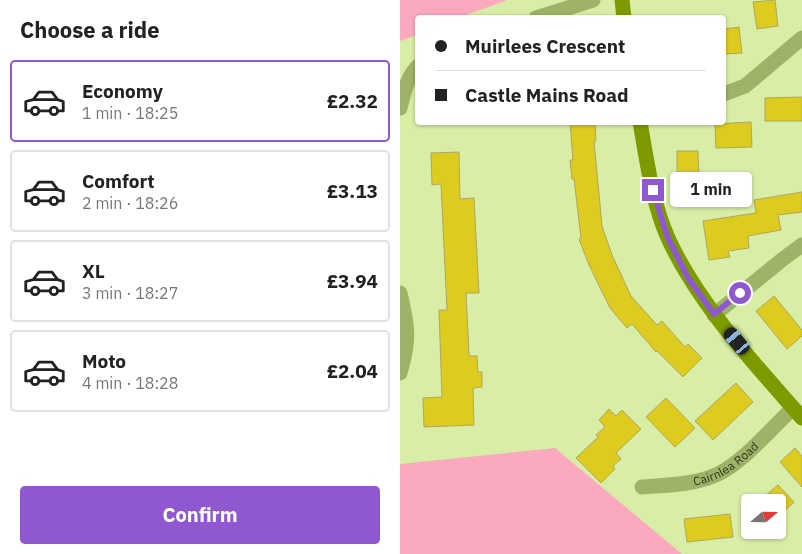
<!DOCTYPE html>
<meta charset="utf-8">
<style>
body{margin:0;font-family:"IBM Plex Sans",sans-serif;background:#f6f6f6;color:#222;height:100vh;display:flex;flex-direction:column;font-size:19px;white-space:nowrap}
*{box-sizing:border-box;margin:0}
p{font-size:16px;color:#767676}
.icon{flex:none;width:28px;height:28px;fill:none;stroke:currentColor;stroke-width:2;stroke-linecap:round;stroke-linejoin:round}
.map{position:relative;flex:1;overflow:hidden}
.side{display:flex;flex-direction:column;background:#fff;width:400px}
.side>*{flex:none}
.guide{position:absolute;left:15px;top:15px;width:311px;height:110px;border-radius:5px;box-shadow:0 1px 4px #0004;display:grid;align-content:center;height:110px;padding:0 20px;background:#fff}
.needle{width:32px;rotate:70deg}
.tools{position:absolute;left:341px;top:494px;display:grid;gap:10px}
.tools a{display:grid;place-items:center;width:45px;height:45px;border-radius:5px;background:#fff;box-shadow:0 1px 4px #0004;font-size:25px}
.end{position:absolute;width:22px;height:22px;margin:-11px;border:6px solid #8f58d1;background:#fff;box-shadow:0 0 0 2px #fff}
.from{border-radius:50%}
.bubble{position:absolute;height:35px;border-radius:5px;background:#fff;box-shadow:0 1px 4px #0004;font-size:16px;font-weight:700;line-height:35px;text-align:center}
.car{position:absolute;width:15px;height:30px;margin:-15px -8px;border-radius:6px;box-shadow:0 0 4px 1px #0007;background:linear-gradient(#222 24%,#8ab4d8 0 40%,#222 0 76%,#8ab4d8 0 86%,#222 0)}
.guide b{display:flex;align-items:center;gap:18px;height:48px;font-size:19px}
.guide b+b{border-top:1px solid #e0e0e0}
.guide i{width:12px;height:12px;background:#222}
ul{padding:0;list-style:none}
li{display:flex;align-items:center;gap:15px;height:82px;margin:0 10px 8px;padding:0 10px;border:2px solid #e0e0e0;border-radius:5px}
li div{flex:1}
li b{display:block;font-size:19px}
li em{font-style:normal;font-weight:700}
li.current{border-color:#8f58d1}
li>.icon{width:45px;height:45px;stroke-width:1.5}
h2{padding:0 20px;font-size:22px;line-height:60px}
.button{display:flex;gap:10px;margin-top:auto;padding:10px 20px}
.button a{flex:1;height:58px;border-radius:5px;background:#8f58d1;color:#fff;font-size:20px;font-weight:700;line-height:58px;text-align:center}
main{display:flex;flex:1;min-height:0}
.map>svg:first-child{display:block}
.green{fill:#fba9bf}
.building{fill:#decb1f;stroke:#b0a65d}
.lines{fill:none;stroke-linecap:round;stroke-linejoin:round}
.street{stroke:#9eb368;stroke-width:15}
.secondary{stroke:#7d9a01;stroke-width:15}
.route{stroke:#8f58d1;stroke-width:6}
.labels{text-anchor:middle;stroke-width:4.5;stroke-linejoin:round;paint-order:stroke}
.street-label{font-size:12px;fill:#2e361a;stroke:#e5fbb3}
</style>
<main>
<section class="side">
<h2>Choose a ride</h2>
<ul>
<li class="current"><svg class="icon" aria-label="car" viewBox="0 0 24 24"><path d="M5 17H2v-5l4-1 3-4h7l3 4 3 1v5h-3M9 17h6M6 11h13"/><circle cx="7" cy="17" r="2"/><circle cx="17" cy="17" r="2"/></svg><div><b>Economy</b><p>1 min · 18:25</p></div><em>£2.32</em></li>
<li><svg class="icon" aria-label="car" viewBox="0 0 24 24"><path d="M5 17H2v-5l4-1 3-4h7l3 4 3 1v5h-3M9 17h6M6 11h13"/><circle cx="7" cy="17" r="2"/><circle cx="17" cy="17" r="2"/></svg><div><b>Comfort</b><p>2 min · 18:26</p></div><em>£3.13</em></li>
<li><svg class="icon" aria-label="car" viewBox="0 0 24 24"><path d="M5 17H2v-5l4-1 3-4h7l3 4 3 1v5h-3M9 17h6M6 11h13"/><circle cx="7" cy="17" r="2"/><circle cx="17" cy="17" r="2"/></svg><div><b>XL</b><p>3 min · 18:27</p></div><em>£3.94</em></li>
<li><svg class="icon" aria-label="car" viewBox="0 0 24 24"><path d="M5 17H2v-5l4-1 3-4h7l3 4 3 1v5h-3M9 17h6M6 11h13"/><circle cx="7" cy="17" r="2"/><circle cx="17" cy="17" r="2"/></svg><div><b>Moto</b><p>4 min · 18:28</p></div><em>£2.04</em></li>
</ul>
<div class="button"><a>Confirm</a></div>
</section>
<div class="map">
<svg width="402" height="554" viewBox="0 0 402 554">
<rect width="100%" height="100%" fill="#d8eda6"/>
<path class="green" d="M0 0H107L61 17 18 18 17 35 0 41Z
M155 448 282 554H0V464Z"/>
<path class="building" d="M375 0 378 26 357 29 353 2Z
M339 27 342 53 324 54V29Z
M402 97V121H365V98Z
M170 122H195L196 141H194L202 226 212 255 231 296 257 325 262 321 285 347 288 344 302 358 283 377 257 351 256 352 232 324 227 328 210 308 189 265 179 239 181 238 174 179H172L170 160H173Z
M351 122 352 147 316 148 315 124Z
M277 151H298L299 176H277Z
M59 152 60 199 74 198 79 293H66L69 353V356H77L78 372H82V387L73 388 74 425 24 427 23 398 42 397 39 310H47L41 184 32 185 31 153Z
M402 192V212L378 215 381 230 348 236 349 248 328 251 330 257 309 260 303 221 356 213 354 200Z
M374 296 402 330V336L387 349 356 311Z
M336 383 353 402 313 440 295 421Z
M266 398 295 428 275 447 246 417Z
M209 409 216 416 222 410 241 429 216 453 221 459 213 466 215 469 201 483 176 458 198 437 196 435 205 427 199 420Z
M395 448 402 456V487L380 462Z
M378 485 394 502 378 517V502H358Z
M330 514 333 537 287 542 284 519Z"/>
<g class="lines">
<g class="street">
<path d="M136 18 193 0"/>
<path d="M324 94 345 86 402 38"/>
<path d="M0 108C4 93 7 77 18 66"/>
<path d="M0 293C8 326 10 340 0 373"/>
<path d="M314 315 383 259 402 245"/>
<path id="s1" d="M242 487C267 485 295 485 318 474 344 461 372 428 393 408"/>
</g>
<path class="secondary" d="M222 0 224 18
M240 122C247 161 252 202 268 238 298 304 354 363 402 418"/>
</g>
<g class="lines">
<path class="route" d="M253 190 267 236 288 278 314 314 340 293"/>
</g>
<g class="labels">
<g class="street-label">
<text dy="4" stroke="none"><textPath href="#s1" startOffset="89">Cairnlea Road</textPath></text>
</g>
</g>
</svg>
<div class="tools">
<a><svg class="needle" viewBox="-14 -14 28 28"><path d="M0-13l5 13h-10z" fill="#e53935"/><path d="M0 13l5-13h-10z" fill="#767676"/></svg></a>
</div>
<i class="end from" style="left:340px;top:293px"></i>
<i class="end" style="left:253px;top:190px"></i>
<div class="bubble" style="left:270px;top:172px;width:82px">1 min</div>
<i class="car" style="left:337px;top:341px;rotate:320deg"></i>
<div class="guide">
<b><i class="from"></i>Muirlees Crescent</b>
<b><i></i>Castle Mains Road</b>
</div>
</div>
</main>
